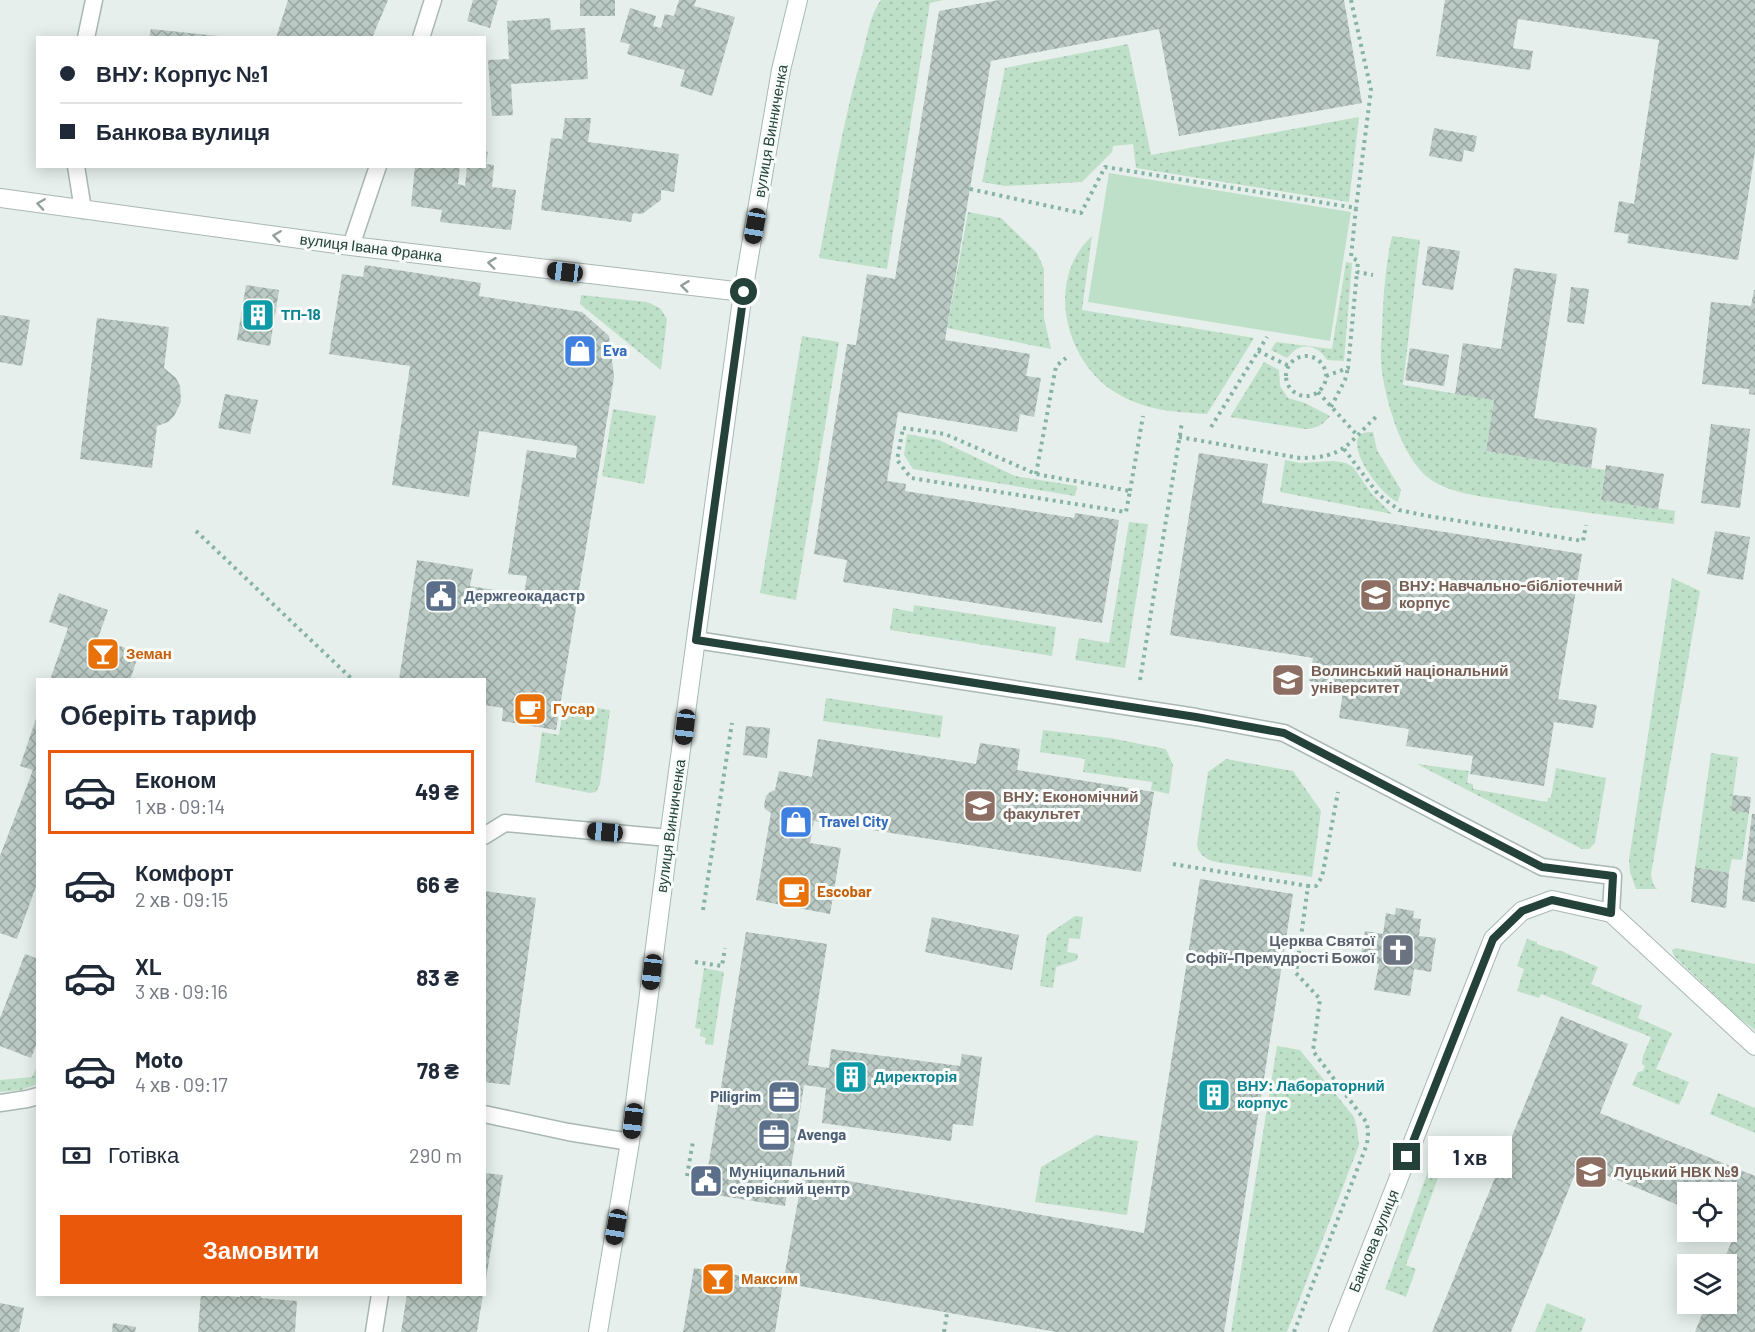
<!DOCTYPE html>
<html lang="uk">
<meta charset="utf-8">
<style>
body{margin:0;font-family:Barlow,sans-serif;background:#f2f2f3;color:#1f2937;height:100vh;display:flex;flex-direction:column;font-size:22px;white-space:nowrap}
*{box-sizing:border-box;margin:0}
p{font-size:20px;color:#747a83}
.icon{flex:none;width:33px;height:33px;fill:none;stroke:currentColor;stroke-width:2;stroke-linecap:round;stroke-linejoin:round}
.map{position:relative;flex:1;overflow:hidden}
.sheet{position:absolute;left:36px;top:678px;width:450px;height:618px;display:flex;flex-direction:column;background:#fff;border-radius:0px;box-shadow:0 3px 15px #0003}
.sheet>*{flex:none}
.banner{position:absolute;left:36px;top:36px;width:450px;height:132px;border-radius:0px;box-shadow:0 3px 15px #0003;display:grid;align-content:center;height:132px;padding:0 24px;background:#fff}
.buttons{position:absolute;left:1677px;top:1182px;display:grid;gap:12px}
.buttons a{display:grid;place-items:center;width:60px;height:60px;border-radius:0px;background:#fff;box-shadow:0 3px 15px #0003;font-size:30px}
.end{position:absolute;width:27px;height:27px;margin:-14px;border:8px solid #24423a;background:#fff;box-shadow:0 0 0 3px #fff}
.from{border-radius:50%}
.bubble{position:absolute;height:42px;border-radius:0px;background:#fff;box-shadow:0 3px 15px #0003;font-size:20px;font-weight:700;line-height:42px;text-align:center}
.car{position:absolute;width:18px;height:36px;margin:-18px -9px;border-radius:8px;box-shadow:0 0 4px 2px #0007;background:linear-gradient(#222 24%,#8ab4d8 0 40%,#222 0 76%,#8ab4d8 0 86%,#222 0)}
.banner b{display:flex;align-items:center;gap:21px;height:57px;font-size:22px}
.banner b+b{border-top:2px solid #e0e1e3}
.banner i{width:15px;height:15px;background:#1f2937}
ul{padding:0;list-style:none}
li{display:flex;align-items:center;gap:18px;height:84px;margin:0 12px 9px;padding:0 12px;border:3px solid transparent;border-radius:0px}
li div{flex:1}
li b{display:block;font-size:22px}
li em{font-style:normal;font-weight:700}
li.current{border-color:#ea580c}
li>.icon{width:54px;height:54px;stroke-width:1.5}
h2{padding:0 24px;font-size:27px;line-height:72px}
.pay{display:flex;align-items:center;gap:15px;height:66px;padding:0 24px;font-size:22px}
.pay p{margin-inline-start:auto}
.cta{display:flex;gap:12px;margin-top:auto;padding:12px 24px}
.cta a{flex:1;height:69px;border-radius:0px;background:#ea580c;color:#fff;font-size:24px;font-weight:700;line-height:69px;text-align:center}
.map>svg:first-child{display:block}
.grass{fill:url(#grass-dots)}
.pitch{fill:#bfe0c8}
.building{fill:url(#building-cross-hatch)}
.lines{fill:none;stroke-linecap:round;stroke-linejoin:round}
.lane-casing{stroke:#a8b8b2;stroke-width:19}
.street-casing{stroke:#a8b8b2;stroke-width:20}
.secondary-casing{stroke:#a4bbb3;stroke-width:20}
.path{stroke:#86b3a5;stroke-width:4;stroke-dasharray:3 4.5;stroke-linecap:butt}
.lane{stroke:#fff;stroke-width:16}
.street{stroke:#fff;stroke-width:18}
.secondary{stroke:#fff;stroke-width:18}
.oneway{stroke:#92a09c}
.route{stroke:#24423a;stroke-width:8}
.labels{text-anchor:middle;stroke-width:6;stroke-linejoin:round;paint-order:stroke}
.street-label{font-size:15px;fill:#24423a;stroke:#f7fbf9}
.culture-label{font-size:15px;font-weight:bold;fill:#0d838f;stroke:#f7fbf9;text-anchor:start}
.shop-label{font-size:15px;font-weight:bold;fill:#366cbe;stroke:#f7fbf9;text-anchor:start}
.education-label{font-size:15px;font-weight:bold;fill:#785e54;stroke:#f7fbf9;text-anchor:start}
.service-label{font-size:15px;font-weight:bold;fill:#4e5e75;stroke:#f7fbf9;text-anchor:start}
.food-label{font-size:15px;font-weight:bold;fill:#c56008;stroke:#f7fbf9;text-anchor:start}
.worship-label{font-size:15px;font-weight:bold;fill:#5b616d;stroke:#f7fbf9;text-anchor:end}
</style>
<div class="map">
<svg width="1755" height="1332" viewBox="0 0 1755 1332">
<defs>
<pattern id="grass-dots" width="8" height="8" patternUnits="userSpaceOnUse" patternTransform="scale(1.5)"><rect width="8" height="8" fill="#bfe0c8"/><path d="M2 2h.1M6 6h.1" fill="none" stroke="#a4c1ad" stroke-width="1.8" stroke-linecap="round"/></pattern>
<pattern id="building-cross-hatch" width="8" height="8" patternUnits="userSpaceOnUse" patternTransform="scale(1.5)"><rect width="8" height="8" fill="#bbcac4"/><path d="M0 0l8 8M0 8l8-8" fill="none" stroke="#98a6a0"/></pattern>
</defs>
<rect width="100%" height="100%" fill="#e6efeb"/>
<path class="grass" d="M881 0H943L930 3 887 269 819 258C832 189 843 119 863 52 867 35 871 13 881 0Z
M1128 44 1151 155 1359 117 1349 202 1136 168 1133 144 1113 146 1112 152 1082 182 1005 186 982 182 1005 68Z
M968 212 1001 218 1037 253 1044 269V318L1051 349 947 328Z
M1092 236 1082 310 1254 338 1207 414C1176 412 1147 411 1118 394 1065 364 1044 280 1092 236Z
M1392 236 1420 240 1403 385 1494 400 1486 451 1605 470 1601 500 1675 511 1674 524C1619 517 1565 510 1511 501 1487 497 1458 495 1436 483 1404 466 1387 406 1382 372 1380 358 1381 344 1382 331 1383 299 1385 267 1392 236Z
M1346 262 1352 263 1344 361 1327 360C1322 351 1310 343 1299 348 1295 349 1290 355 1287 358L1271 350 1276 342 1332 349Z
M581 295 647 302 660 308 667 319 661 370 580 304Z
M802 336 839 342 796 600 760 593Z
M1264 362 1279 370 1280 386 1288 398 1305 403 1330 416C1324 424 1316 429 1305 429L1230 417Z
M613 409 656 416 644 484 602 476Z
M1373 432 1377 450 1401 490 1398 502C1384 499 1341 443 1363 433 1366 432 1370 432 1373 432Z
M907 434 939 440 1015 476 1077 486 1075 496 913 469 904 455Z
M1285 460 1300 463 1333 461 1346 463 1353 467 1372 494 1392 514 1280 492Z
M1129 522 1148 524 1125 668 1075 660 1079 638 1109 643Z
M1672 578 1700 591 1651 874 1653 884 1657 889H1636L1630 872 1629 860Z
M914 605 1056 627 1052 656 890 630 893 608 913 612Z
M826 698 943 716 940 738 823 721Z
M564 703 610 710 600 784 596 792 590 793 535 782 542 732 559 735Z
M1043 730 1110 738 1166 749 1173 765 1169 794 1151 790 1152 782 1083 772 1085 759 1040 752Z
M1711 753 1738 757 1731 811 1749 813 1742 860 1732 859 1729 873 1695 867Z
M1226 759 1293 771 1321 811 1312 877 1216 862C1206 860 1198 854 1197 844L1208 772Z
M1417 764 1469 771 1467 783 1473 784V789L1547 802 1548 798 1551 797 1556 768 1606 778 1595 843 1589 849H1582Z
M1075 916 1083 917 1080 939 1069 938 1067 952 1078 954 1077 960 1056 967 1053 988 1040 986 1047 935Z
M1527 939 1537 942V944L1557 951 1559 950 1598 967 1591 984 1642 1006 1638 1018 1672 1033 1656 1069 1689 1082 1679 1105 1632 1085 1638 1072 1643 1071 1645 1066 1642 1064 1643 1056 1651 1037 1541 994 1539 998 1517 991 1524 969 1517 966Z
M1676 948 1755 964V1030L1738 1017 1674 956 1672 950Z
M704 968 724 972 713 1045 705 1044 706 1038 700 1036 701 1029 695 1028Z
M1277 1046 1300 1050 1354 1117 1357 1128 1359 1145 1287 1332H1231Z
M37 1066V1084L21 1090 0 1092V1080L32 1077Z
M1718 1093 1755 1108V1133L1710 1114Z
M1096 1135 1138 1141 1127 1215 1035 1202 1041 1167Z
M1435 1152 1446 1156 1406 1265 1416 1269 1406 1297 1385 1289Z
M1547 1303 1586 1319 1581 1332H1535Z"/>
<path class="pitch" d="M1109 173 1351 212 1330 341 1088 302Z"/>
<path class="building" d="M288 0H388L372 38H276Z
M473 0H498L490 28 467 21Z
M580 0H615V16H580Z
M679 0H696L694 6 735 17 712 96 680 86 685 70 627 54 630 44 620 42 630 8 656 16 653 26 661 28 665 14 674 16Z
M999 0H1344L1362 103 1179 136 1159 29 991 61 945 340 1030 354 1026 376 1041 378 1034 417 1020 414 1017 432 898 412 887 481 906 484 905 491 1074 518 1075 513 1119 520 1102 623 843 582 847 560 814 554 847 344 856 345 867 274 895 279 939 11Z
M1445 0H1755V152L1738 260 1627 243 1629 234 1614 232 1619 201 1634 204 1659 40 1518 19 1513 48 1533 51 1530 70 1436 56Z
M550 18 551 30 585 28 588 79 511 84 513 115 492 116 488 60 509 59 507 21Z
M151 29 218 36V38H149Z
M565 118H591L588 142 679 154 674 192 661 190V200L642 214 633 213 631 222 541 210 551 138 562 139Z
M1434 128 1477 136 1474 152 1464 150 1462 162 1429 156Z
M484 151 488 152 486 164 494 165 492 187 516 190 511 230 440 222 442 210 411 206 415 166H460L458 184 465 186 467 166H484Z
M1428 246 1460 251 1453 290 1422 285Z
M365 265 481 283 479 296 582 312 609 336 614 377 556 730 502 721 503 708 484 705V680H399L417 560 473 569 470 586 524 595 527 576 508 574 527 450 576 458 577 446 479 431 469 497 392 485 410 366 329 354 342 274 363 277Z
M1514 268 1557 274 1534 418 1597 428 1591 468 1486 451 1494 400 1455 394 1463 343 1501 349Z
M246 285 279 290 270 346 237 340Z
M1571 287 1589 289 1584 324 1567 322Z
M1754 290H1755V395L1749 394V389L1702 384 1711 302 1751 306Z
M0 315 30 320 22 366 0 362Z
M97 318 169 327 164 368 176 378 180 386 181 402 174 416 168 422 157 426 152 468 80 459Z
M1410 348 1449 355 1444 386 1405 380Z
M225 394 258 400 250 434 218 428Z
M1711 424 1750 429 1740 508 1701 503Z
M1199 453 1268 464 1262 503 1582 554 1558 699 1597 705 1593 728 1554 722 1544 786 1470 774 1473 756 1406 746 1409 729 1339 718 1344 686 1309 681 1313 658 1170 635Z
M1606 465 1664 474 1658 509 1601 500Z
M1715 531 1750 537 1743 580 1707 574Z
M59 593 108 610 98 638 139 653 130 680H50L68 628 49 622Z
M37 716 38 881 17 939 0 933V856L33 770 20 766Z
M746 726 770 728 767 758 743 755Z
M818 739 976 764 980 743 1020 749 1017 770 1154 792 1141 872 814 821 810 843 841 848 830 914 756 900 771 813 765 809 764 805 766 796 770 792 775 790 779 771 812 777Z
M1733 795 1751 797 1749 813 1731 811Z
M1752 814H1755V902L1742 900Z
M1695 867 1729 873 1726 908 1691 902Z
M1200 879 1293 894 1224 1332H1056L783 1283 803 1173 1144 1233Z
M484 891 536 898 510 1085 484 1082Z
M1396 908 1414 911 1413 918 1421 919 1419 936 1436 938 1431 972 1414 969 1410 996 1374 990 1379 964 1360 961 1365 931 1383 934 1386 913 1395 915Z
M932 917 1019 935 1012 970 925 952Z
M746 932 827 944 808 1065 829 1068 831 1049 960 1066 962 1054 982 1057 973 1126 953 1124 951 1141 822 1123 826 1088 804 1085 785 1206 704 1193Z
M25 954 38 959V1040L31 1058 0 1046V1018Z
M1561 1016 1628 1044 1600 1113 1755 1176V1332H1695L1706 1304H1726V1264H1722L1737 1229 1726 1225V1192H1688V1209L1579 1164 1511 1332H1432Z
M484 1173 503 1175 486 1279H484Z
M694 1268 783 1283 775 1332H683Z
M201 1294 240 1297V1294H261V1298L297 1301 295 1332H198Z
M407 1294H483L477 1332H401Z
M0 1303 24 1308 19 1332H0Z
M113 1323 136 1327 135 1332H112Z"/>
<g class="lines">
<g class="lane-casing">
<path id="lane" d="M86 38 94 0
M421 38 433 0
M76 166 83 210
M351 246 378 166
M696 640 1196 717 1284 733 1542 867 1613 876 1611 913
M484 836 505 823 669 838
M0 1103 27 1099 38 1096
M484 1114 568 1132 630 1142
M374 1332 380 1294"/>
</g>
<g class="street-casing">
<path id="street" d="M0 198 351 246 743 292
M1338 1332 1493 939 1522 911 1552 900 1611 913 1755 1046"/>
</g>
<g class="secondary-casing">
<path id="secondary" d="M598 1332 630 1142 669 838 743 292 781 70 798 0"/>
</g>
<path class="path" d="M1351 0 1371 90 1356 208
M970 189 1081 213 1105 167 1356 208 1351 257 1358 261 1357 272 1373 275
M1258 351 1289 366
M1286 376a20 20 0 1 1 40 0a20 20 0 1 1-40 0Z
M1326 376 1348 368 1357 272
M1318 392 1357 435
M1331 407 1345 380 1348 368
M1211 427 1267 337
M903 428 945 434 1036 474 1130 491 1126 512 911 478 897 460Z
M1179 437 1300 458C1345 458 1347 444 1377 416
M1344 449 1378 494 1399 510 1428 516 1583 541 1586 525
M1036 474 1056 366 1066 358
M1130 491 1143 416
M196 531 353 680
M1140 680 1182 422
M1173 864 1308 886
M703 910 732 723
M695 962 722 966 725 948
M687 1176 693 1141
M944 1332 947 1313
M1294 1332 1367 1144 1368 1133 1367 1123 1313 1051 1320 999 1296 973 1308 886H1316L1322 877 1338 792"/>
<use href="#lane" class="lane"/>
<use href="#street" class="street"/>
<use href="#secondary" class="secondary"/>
</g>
<defs><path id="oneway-chevron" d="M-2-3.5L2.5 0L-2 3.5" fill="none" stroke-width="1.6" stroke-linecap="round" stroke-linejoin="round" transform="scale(1.5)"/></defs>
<g class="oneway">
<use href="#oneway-chevron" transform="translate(41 204) rotate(-172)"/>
<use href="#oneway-chevron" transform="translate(277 236) rotate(-172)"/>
<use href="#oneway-chevron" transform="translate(492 263) rotate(-173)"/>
<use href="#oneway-chevron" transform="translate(685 286) rotate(-173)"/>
</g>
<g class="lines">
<path class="route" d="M744 292 696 640 1196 717 1284 733 1542 867 1613 876 1611 913 1552 900 1522 911 1493 939 1407 1157"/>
</g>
<defs>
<g id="building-square" transform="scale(1.725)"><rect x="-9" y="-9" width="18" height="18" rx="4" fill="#0f9aa8" stroke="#f7fbf9"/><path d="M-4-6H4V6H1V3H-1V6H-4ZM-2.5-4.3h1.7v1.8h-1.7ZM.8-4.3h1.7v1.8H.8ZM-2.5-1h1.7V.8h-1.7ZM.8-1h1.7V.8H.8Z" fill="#fff"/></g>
<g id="shop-square" transform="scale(1.725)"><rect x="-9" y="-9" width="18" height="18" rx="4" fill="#3f7fe0" stroke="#f7fbf9"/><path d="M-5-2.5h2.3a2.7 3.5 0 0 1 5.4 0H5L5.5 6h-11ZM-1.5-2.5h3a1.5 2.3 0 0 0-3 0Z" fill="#fff"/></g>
<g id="university-square" transform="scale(1.725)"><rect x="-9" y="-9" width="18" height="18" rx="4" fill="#8d6e63" stroke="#f7fbf9"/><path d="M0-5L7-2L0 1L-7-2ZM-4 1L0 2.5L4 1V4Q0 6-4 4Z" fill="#fff"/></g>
<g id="civic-square" transform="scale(1.725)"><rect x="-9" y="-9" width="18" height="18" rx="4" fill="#5c6f8a" stroke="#f7fbf9"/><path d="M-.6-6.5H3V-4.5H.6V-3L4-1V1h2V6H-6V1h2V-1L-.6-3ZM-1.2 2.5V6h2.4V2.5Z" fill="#fff"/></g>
<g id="bar-square" transform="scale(1.725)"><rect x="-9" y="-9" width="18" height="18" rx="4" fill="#e8710a" stroke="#f7fbf9"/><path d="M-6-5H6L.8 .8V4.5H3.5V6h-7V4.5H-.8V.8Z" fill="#fff"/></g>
<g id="cafe-square" transform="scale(1.725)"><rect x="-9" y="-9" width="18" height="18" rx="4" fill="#e8710a" stroke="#f7fbf9"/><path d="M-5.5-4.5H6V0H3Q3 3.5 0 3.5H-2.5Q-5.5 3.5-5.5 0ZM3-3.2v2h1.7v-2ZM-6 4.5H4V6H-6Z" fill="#fff"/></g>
<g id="church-square" transform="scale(1.725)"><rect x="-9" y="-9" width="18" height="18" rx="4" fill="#6b7280" stroke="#f7fbf9"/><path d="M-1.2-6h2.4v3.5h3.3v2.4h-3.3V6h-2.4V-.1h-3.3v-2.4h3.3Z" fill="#fff"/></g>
<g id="office-square" transform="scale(1.725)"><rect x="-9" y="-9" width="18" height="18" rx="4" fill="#5c6f8a" stroke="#f7fbf9"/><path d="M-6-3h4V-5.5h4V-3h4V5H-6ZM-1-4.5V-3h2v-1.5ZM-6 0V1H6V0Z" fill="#fff"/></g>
<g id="school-square" transform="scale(1.725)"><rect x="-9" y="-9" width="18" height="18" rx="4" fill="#8d6e63" stroke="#f7fbf9"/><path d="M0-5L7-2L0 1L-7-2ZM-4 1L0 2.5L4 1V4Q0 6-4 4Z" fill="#fff"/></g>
</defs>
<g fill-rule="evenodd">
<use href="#building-square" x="258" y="315"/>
<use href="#shop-square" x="580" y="351"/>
<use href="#university-square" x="1376" y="595"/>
<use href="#civic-square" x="441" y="596"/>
<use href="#bar-square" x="103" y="654"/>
<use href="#university-square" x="1288" y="680"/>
<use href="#cafe-square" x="530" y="709"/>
<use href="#university-square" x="980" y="806"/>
<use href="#shop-square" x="796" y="822"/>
<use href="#cafe-square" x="794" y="892"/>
<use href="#church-square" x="1398" y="950"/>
<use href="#building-square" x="851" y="1077"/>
<use href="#building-square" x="1214" y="1095"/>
<use href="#office-square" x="784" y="1097"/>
<use href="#office-square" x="774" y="1135"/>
<use href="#school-square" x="1591" y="1172"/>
<use href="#civic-square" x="706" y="1181"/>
<use href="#bar-square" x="718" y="1279"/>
</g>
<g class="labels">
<g class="street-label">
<text transform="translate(771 131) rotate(-80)" y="5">вулиця Винниченка</text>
<text transform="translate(371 248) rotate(7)" y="5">вулиця Івана Франка</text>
<text transform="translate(671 826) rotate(-82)" y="5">вулиця Винниченка</text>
<text transform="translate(1374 1241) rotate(-68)" y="5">Банкова вулиця</text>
</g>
<g class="culture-label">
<text x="281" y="320">ТП-18</text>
<text x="874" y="1082">Директорія</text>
<text x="1237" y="1091">ВНУ: Лабораторний<tspan x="1237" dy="17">корпус</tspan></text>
</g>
<g class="shop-label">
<text x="603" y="356">Eva</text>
<text x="819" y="827">Travel City</text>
</g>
<g class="education-label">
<text x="1399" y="591">ВНУ: Навчально-бібліотечний<tspan x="1399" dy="17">корпус</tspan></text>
<text x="1311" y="676">Волинський національний<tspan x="1311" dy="17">університет</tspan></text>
<text x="1003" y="802">ВНУ: Економічний<tspan x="1003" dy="17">факультет</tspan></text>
<text x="1614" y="1177">Луцький НВК №9</text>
</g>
<g class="service-label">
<text x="464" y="601">Держгеокадастр</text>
<text x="761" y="1102" text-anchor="end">Piligrim</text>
<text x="797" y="1140">Avenga</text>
<text x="729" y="1177">Муніципальний<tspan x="729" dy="17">сервісний центр</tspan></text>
</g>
<g class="food-label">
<text x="126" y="659">Земан</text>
<text x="553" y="714">Гусар</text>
<text x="817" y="897">Escobar</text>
<text x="741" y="1284">Максим</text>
</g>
<g class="worship-label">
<text x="1375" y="946">Церква Святої<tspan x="1375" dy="17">Софії–Премудрості Божої</tspan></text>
</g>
</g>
</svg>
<div class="buttons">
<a><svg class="icon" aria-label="locate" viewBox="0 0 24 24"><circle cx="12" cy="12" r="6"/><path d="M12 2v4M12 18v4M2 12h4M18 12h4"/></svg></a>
<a><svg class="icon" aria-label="layers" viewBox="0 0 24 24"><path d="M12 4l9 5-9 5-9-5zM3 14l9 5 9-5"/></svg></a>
</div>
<i class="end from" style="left:744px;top:292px"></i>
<i class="end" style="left:1407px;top:1157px"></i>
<div class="bubble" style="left:1428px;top:1136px;width:84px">1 хв</div>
<i class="car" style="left:755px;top:226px;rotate:190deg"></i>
<i class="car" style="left:565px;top:272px;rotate:277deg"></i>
<i class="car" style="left:685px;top:727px;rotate:187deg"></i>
<i class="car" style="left:605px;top:832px;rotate:275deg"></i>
<i class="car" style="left:652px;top:972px;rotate:187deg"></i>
<i class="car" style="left:633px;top:1121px;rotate:187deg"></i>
<i class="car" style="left:616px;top:1227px;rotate:190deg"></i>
<div class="banner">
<b><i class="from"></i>ВНУ: Корпус №1</b>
<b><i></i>Банкова вулиця</b>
</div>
<section class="sheet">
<h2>Оберіть тариф</h2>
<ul>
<li class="current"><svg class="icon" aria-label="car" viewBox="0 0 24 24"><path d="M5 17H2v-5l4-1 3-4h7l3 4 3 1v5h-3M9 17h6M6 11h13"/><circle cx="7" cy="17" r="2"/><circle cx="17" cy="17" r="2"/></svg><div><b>Економ</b><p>1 хв · 09:14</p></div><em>49 ₴</em></li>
<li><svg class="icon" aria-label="car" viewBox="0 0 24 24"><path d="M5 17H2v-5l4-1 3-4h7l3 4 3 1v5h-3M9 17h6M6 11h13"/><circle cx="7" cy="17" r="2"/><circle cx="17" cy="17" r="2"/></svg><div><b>Комфорт</b><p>2 хв · 09:15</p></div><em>66 ₴</em></li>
<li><svg class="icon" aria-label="car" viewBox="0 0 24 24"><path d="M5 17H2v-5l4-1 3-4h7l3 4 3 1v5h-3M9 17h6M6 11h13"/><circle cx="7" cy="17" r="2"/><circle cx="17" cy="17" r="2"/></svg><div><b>XL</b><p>3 хв · 09:16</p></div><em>83 ₴</em></li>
<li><svg class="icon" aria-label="car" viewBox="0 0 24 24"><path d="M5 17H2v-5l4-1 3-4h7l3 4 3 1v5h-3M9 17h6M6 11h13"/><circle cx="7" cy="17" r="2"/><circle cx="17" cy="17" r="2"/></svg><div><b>Moto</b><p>4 хв · 09:17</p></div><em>78 ₴</em></li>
</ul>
<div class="pay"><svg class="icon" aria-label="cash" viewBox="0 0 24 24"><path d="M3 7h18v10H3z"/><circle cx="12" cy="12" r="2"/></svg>Готівка<p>290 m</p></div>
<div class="cta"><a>Замовити</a></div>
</section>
</div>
